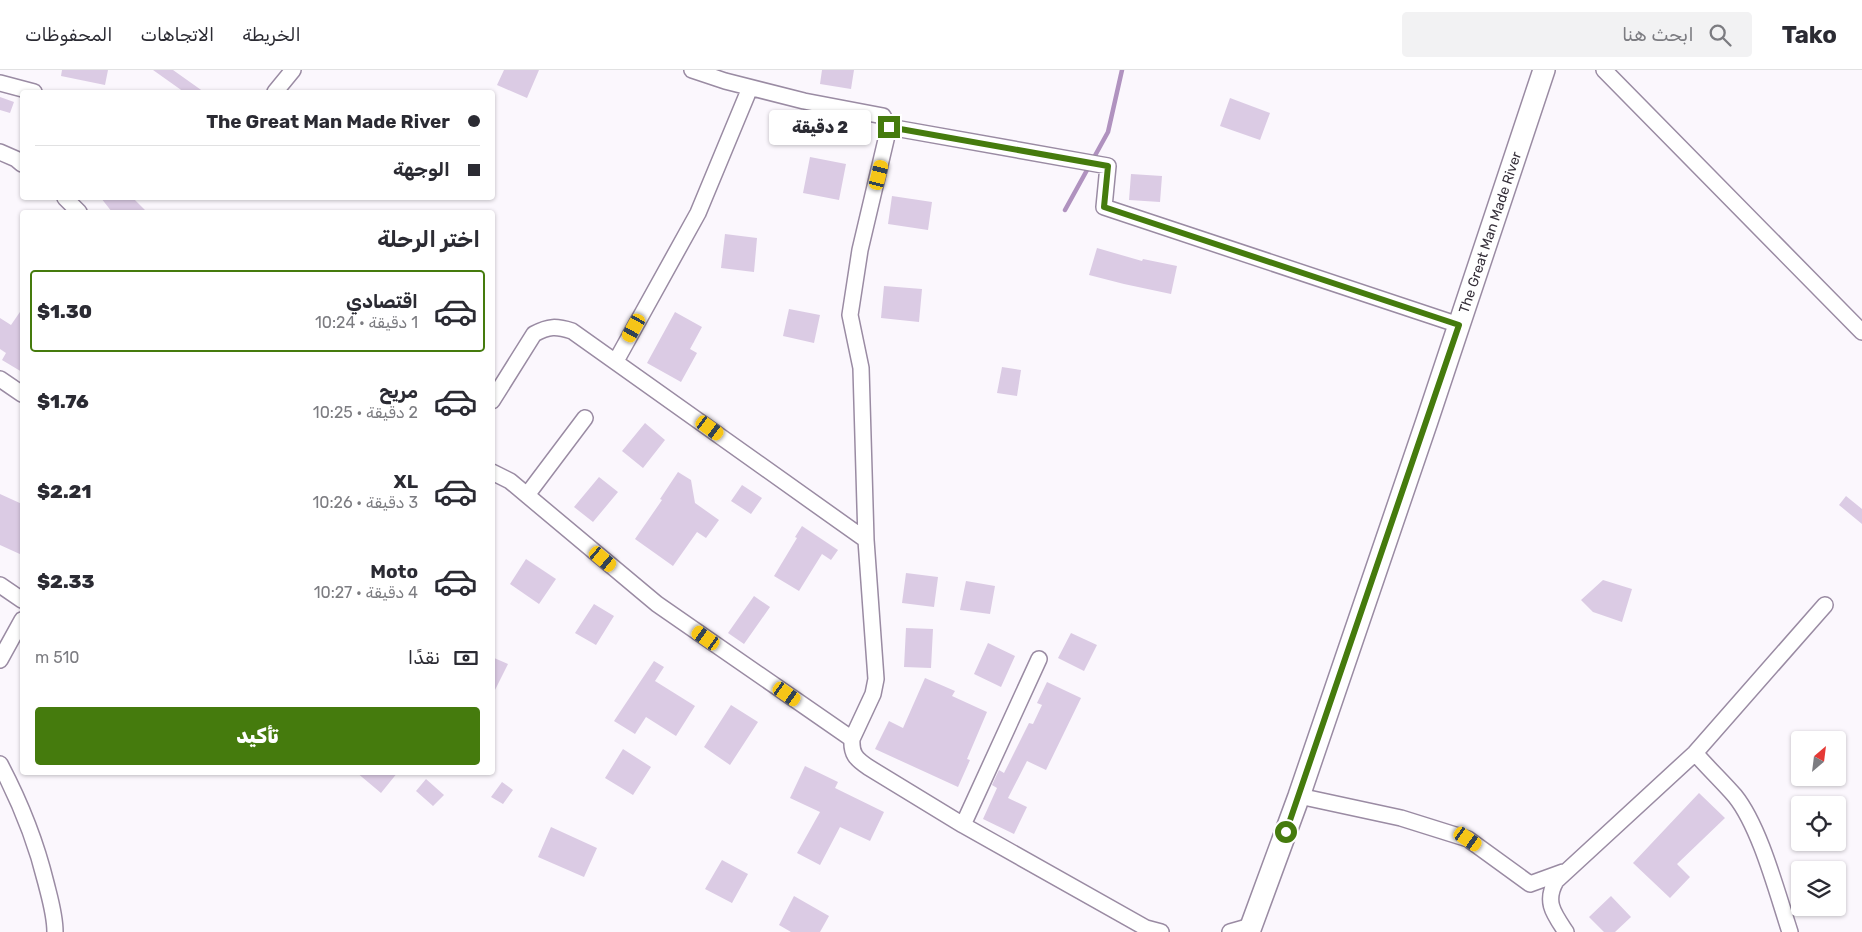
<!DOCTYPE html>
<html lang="ar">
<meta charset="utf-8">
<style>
body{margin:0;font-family:Rubik,Cairo,sans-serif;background:#f2f2f3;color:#2b2b33;direction:rtl;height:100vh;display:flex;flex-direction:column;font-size:19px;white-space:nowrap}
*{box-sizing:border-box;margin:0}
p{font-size:16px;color:#7c7c81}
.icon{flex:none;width:28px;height:28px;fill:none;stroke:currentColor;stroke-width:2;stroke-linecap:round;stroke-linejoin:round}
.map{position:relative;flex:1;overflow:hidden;direction:ltr}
.sheet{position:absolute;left:20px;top:140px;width:475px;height:565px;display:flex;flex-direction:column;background:#fff;border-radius:5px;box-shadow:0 1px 4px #0004;direction:rtl}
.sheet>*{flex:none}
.hud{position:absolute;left:20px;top:20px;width:475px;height:110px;border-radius:5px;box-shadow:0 1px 4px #0004;direction:rtl;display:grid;align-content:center;height:110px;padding:0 15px;background:#fff}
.needle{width:32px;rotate:28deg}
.fabs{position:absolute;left:1791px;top:661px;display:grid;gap:10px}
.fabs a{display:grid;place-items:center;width:55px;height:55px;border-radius:5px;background:#fff;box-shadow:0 1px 4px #0004;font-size:25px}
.end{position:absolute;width:22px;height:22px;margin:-11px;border:6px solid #457b0d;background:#fff;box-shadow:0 0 0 2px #fff}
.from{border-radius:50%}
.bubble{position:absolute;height:35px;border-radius:5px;background:#fff;box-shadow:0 1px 4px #0004;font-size:16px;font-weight:800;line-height:35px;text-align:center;direction:rtl}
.car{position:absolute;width:15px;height:30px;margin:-15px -8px;border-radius:6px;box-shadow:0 0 4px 1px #0007;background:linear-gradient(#f5c518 24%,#345 0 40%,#f5c518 0 76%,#345 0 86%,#f5c518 0)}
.hud b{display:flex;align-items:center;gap:18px;height:48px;font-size:19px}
.hud b+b{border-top:1px solid #e1e1e2}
.hud i{width:12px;height:12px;background:#2b2b33}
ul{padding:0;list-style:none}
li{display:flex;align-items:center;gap:15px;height:82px;margin:0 10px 8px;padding:0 5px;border:2px solid transparent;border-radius:5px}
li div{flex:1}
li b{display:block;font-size:19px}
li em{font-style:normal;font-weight:800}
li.current{border-color:#457b0d}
li>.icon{width:45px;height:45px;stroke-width:1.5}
h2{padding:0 15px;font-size:22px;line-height:60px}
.pay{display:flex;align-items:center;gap:12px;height:55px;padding:0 15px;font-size:19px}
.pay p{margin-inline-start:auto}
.button{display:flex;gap:10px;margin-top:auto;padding:10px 15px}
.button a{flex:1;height:58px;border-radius:5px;background:#457b0d;color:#fff;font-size:20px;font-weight:800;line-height:58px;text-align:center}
header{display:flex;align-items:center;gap:30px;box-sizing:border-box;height:70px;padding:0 25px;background:#fff;border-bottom:1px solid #e1e1e2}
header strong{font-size:24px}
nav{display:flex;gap:28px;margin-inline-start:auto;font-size:18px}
.search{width:350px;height:45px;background:#f2f2f3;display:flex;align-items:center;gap:12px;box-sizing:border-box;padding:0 18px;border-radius:5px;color:#7c7c81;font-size:19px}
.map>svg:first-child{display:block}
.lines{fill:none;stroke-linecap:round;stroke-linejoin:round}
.stream{stroke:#b092bf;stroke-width:4.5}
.building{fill:#dbcbe4}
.street-casing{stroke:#9a8ba3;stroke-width:18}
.secondary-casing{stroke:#9a8ba3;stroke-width:24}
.street{stroke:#fff;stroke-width:15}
.secondary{stroke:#fff;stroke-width:21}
.route{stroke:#457b0d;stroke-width:6}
.labels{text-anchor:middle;stroke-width:4;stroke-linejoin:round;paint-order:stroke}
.street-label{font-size:14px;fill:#352f39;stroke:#fff}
</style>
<header>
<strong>Tako</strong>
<div class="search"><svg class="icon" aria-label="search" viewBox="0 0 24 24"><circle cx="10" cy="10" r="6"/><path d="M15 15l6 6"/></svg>ابحث هنا</div>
<nav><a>الخريطة</a><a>الاتجاهات</a><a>المحفوظات</a></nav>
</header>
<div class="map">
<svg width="1862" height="862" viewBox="0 0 1862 862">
<rect width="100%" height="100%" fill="#fbf7fd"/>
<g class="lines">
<path class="stream" d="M1065 140 1108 62 1122 0"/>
</g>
<path class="building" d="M62 0H108L105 15 61 6Z
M153 0H173L204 22H184Z
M504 0H539L527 28 497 15Z
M822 0H854L851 19 820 14Z
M0 27 14 32 10 43 0 40Z
M1230 28 1270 43 1260 70 1220 56Z
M810 87 846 94 839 130 803 123Z
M1131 104 1162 106 1160 132 1129 130Z
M892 126 932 132 928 160 888 154Z
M101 128H133L147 142H112Z
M725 164 757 168 754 202 721 198Z
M1097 178 1142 191 1143 189 1177 196 1171 224 1124 214 1089 205Z
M884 216 922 219 919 252 881 248Z
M22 239V302L2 290 6 283 0 279V248L11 255Z
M789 239 820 245 814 273 783 266Z
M675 242 702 257 690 279 697 283 681 312 647 293Z
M1002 297 1021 300 1017 326 997 323Z
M645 353 665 370 643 398 622 381Z
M678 402 691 410 695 433 719 450 706 468 697 462 673 496 635 469 662 430 660 429Z
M599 407 618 422 593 452 574 437Z
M742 415 762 428 751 444 731 431Z
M0 424 22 434V485L0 475Z
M1846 426 1862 439V454L1839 435Z
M802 456 838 480 831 490 822 484 799 521 774 506 797 468 795 467Z
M526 489 556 509 539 534 510 514Z
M906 503 938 507 934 537 902 533Z
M1603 510 1632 519 1622 552 1593 542 1581 530Z
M966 511 995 516 990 544 960 540Z
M754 526 770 537 744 574 728 563Z
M594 534 614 546 596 575 575 563Z
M906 558 933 559 931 598 904 597Z
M1071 563 1097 575 1084 601 1058 588Z
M988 573 1015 586 1001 617 974 604Z
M492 587 508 594 492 626Z
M654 591 664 597 655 611 695 636 676 666 646 647 635 664 614 651Z
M925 608 955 621 952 626 987 642 967 689 970 690 958 717 875 679 889 651 903 658Z
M1047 612 1081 628 1046 700 1027 691 1008 728 1027 737 1014 764 983 749 997 718 992 715 999 700 1004 703 1029 653 1033 654 1042 635 1037 633Z
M731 635 758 652 730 695 704 677Z
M623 679 651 697 633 725 605 708Z
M805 696 838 712 835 718 884 742 870 771 840 757 820 795 797 783 820 742 790 728Z
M356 702H398L381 723Z
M426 709 444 725 433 736 416 721Z
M502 712 513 720 503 734 491 727Z
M1699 723 1725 748 1677 794 1690 807 1670 828 1633 793Z
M551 757 597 778 584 807 538 787Z
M722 790 748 804 732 833 705 819Z
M794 826 829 846 820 862H791L779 855Z
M1611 826 1631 847 1615 862H1604L1589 847Z"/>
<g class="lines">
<g class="street-casing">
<path id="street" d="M692 0 725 11 804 31 883 46 889 57 860 180 850 245 861 298 866 470 876 609 873 624 852 669
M1604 0 1862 262
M0 13 34 22
M275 22 293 0
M889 57 1108 96 1104 137 1459 255
M0 82 16 89 22 94
M65 128 79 142
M616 291 698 143 747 25
M0 309 22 324
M492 331 534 264C549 256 556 256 572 261L866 470
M492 402 510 411 657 534 852 669C851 684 856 689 868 697L963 755 1146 858 1161 862
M527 425 585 348
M0 515 22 530
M0 590 22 550
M1695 683C1708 698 1722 711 1735 726 1760 757 1777 823 1790 862
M0 694C20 732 36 772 46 813 50 829 55 845 55 862
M1299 726 1401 748 1468 769 1530 814 1563 802
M963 755 1039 589
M1230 862 1251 856
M1566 862C1554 844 1544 832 1556 811L1695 683 1825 535"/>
</g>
<g class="secondary-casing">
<g id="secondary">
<path id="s1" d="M1249 862 1299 726 1427 351 1544 0"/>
</g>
</g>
<use href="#street" class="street"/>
<use href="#secondary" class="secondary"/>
</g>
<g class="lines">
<path class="route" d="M889 57 1108 96 1104 137 1459 255 1286 762"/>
</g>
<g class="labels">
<g class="street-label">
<text dy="5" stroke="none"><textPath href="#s1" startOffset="740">The Great Man Made River</textPath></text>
</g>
</g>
</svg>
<div class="fabs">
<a><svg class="needle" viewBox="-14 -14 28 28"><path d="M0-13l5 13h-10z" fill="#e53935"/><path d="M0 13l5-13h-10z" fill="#7c7c81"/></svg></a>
<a><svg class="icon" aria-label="locate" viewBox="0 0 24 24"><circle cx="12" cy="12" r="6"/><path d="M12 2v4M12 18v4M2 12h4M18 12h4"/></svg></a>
<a><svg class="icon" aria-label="layers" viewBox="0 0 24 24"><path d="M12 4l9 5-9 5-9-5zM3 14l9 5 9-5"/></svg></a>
</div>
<i class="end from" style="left:1286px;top:762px"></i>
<i class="end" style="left:889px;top:57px"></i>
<div class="bubble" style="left:769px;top:40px;width:102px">2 دقيقة</div>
<i class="car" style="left:879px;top:105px;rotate:14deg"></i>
<i class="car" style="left:634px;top:258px;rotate:209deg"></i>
<i class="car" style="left:710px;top:358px;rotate:126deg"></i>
<i class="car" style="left:603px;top:489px;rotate:130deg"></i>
<i class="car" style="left:706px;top:568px;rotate:305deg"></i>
<i class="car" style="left:787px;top:624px;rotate:125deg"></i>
<i class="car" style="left:1468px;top:769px;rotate:125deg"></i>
<div class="hud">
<b><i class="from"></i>The Great Man Made River</b>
<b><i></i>الوجهة</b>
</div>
<section class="sheet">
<h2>اختر الرحلة</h2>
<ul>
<li class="current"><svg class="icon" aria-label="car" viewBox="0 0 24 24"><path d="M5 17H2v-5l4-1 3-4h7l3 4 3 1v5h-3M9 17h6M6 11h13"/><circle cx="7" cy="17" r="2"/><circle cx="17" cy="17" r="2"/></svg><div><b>اقتصادي</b><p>1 دقيقة · 10:24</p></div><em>$1.30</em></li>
<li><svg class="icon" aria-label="car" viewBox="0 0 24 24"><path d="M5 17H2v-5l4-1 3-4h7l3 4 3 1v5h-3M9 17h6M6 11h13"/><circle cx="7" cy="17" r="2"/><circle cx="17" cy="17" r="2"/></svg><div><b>مريح</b><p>2 دقيقة · 10:25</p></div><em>$1.76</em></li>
<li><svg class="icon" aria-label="car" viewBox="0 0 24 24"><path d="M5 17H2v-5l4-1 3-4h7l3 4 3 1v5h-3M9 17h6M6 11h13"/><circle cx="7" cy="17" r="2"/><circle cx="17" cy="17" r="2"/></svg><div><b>XL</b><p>3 دقيقة · 10:26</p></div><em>$2.21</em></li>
<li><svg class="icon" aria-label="car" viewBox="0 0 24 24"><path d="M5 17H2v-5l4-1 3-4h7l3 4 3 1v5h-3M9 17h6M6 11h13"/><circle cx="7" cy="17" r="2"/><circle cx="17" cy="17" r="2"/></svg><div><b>Moto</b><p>4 دقيقة · 10:27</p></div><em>$2.33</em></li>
</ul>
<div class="pay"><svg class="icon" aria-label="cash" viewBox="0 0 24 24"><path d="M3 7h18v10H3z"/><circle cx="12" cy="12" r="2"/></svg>نقدًا<p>510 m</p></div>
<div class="button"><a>تأكيد</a></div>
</section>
</div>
